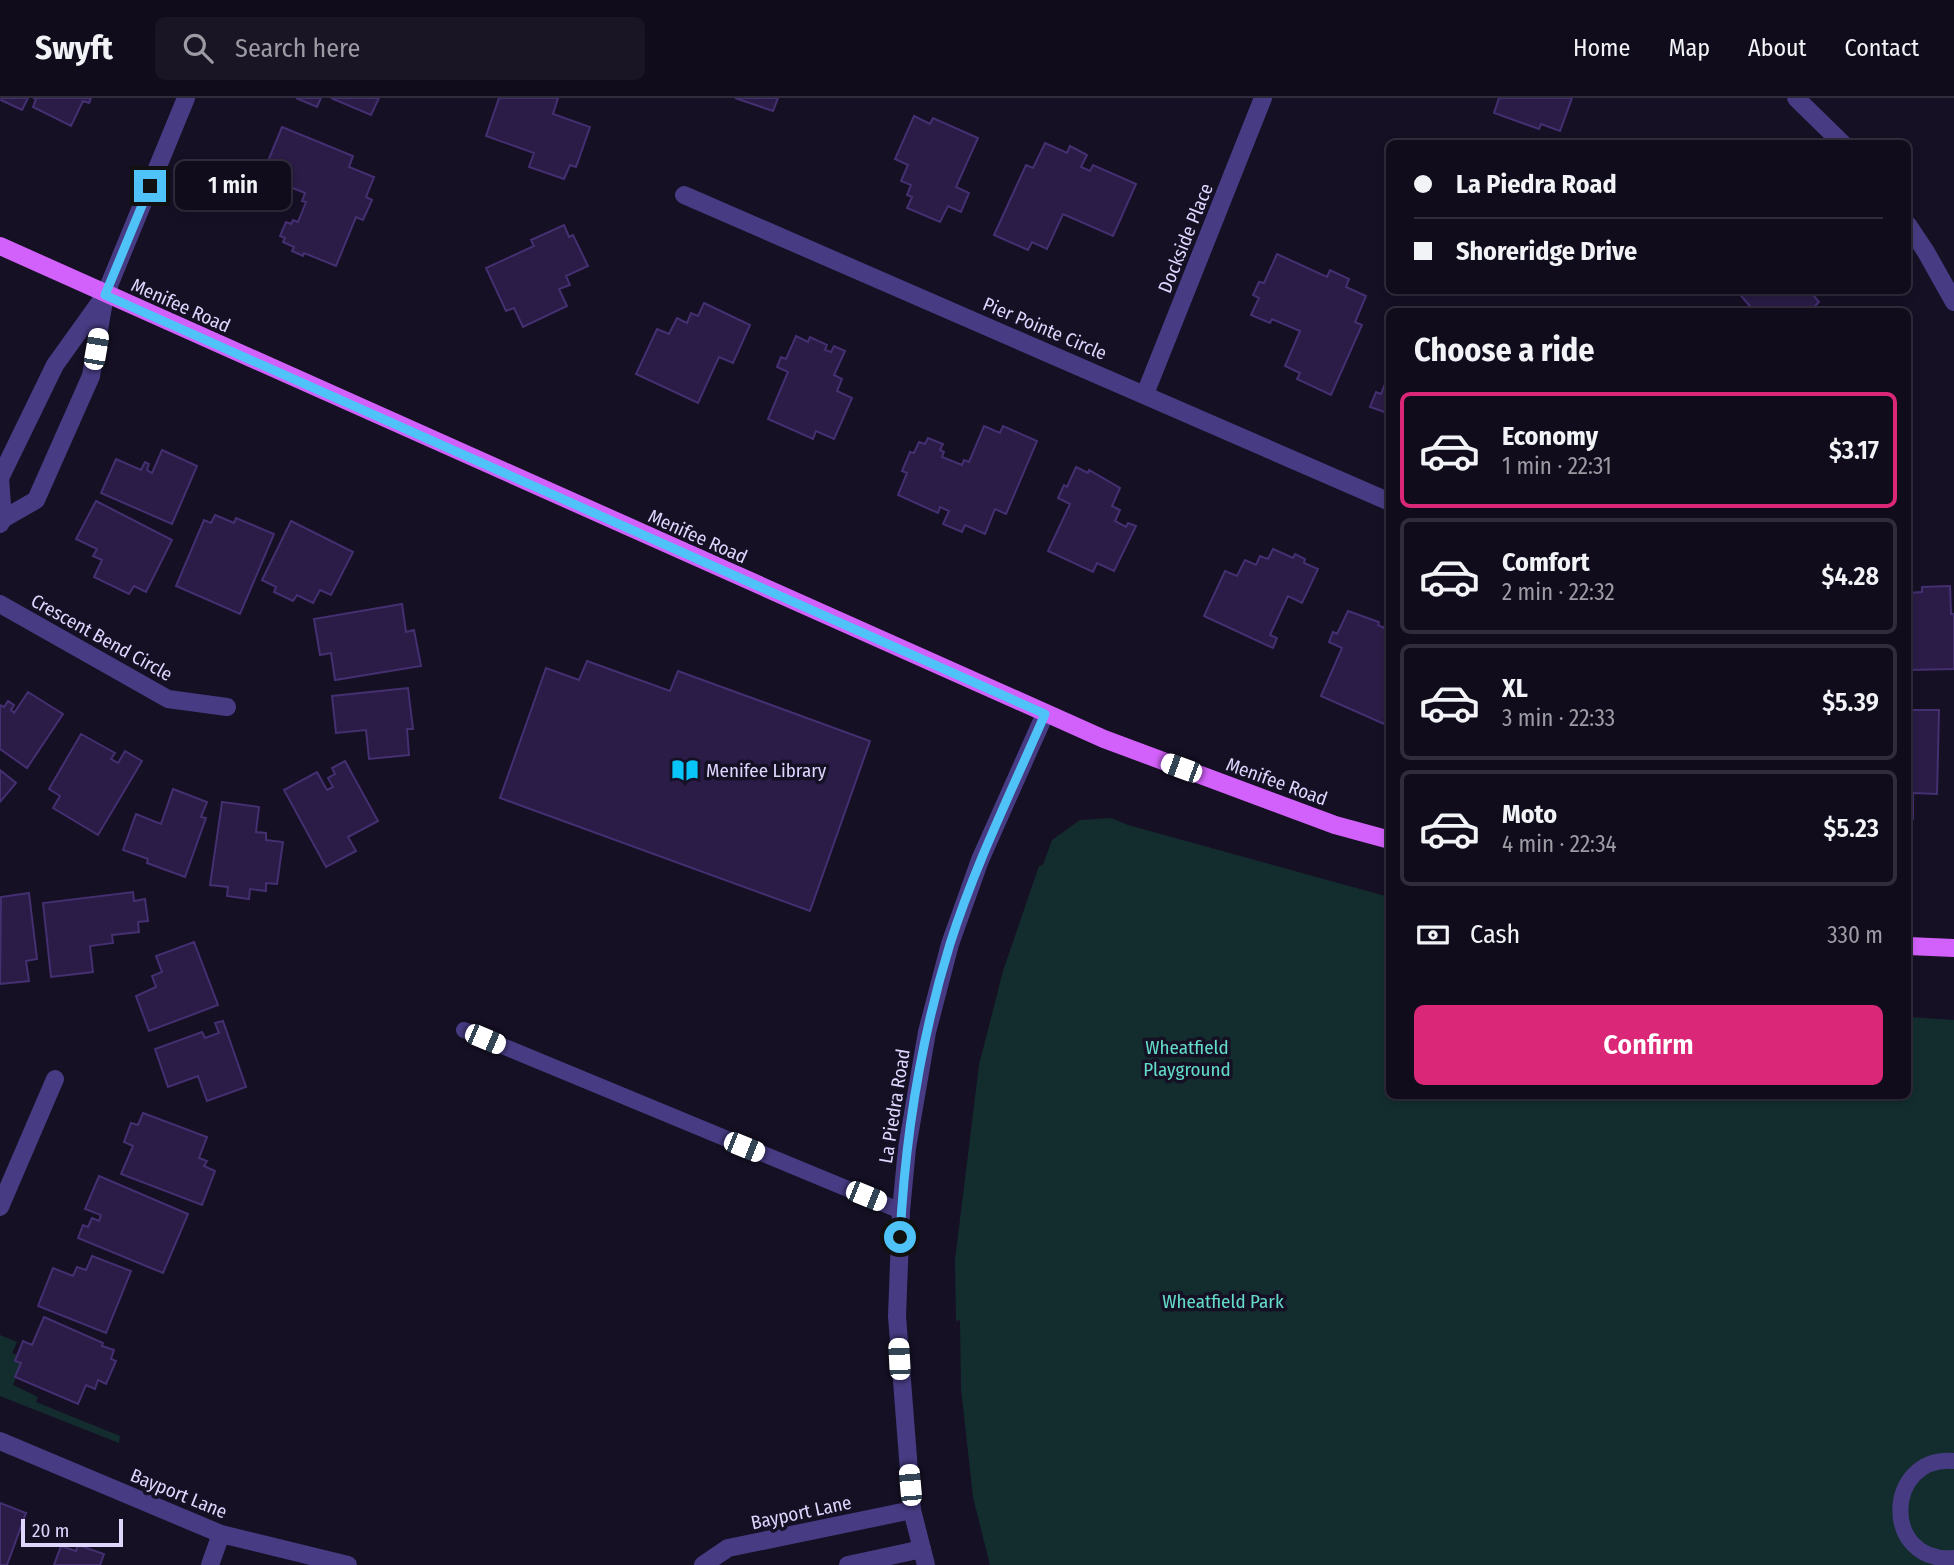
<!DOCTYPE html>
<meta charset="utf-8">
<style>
body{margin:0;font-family:"Fira Sans Condensed",sans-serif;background:#191525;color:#f1f3f6;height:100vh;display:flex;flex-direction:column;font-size:26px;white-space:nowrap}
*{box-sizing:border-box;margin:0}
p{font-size:23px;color:#9c9ba3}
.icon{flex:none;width:38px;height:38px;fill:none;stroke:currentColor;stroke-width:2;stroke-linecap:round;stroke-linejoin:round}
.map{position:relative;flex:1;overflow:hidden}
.panel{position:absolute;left:1386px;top:210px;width:525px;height:791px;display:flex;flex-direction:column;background:#100c1c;border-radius:10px;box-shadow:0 4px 10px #0003,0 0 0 2px #302c3b}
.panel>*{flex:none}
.hud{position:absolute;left:1386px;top:42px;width:525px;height:154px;border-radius:10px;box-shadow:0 4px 10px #0003,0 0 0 2px #302c3b;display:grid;align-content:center;height:154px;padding:0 28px;background:#100c1c}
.scale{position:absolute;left:21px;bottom:18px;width:102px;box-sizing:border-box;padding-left:7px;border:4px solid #dfd6fe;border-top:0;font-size:19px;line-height:24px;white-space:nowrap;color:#dfd6fe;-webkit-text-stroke:5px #161025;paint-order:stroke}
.end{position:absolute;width:32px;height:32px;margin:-16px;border:9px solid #4fc3f7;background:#111;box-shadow:0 0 0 4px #111}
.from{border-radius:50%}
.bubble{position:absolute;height:49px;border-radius:10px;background:#100c1c;box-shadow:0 4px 10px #0003,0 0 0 2px #302c3b;font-size:23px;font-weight:600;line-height:49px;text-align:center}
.car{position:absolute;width:21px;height:42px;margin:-21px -10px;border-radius:9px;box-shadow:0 0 5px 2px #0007;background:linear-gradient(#fff 24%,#345 0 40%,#fff 0 76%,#345 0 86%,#fff 0)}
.hud b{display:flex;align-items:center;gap:24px;height:66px;font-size:26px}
.hud b+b{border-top:2px solid #302c3b}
.hud i{width:18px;height:18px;background:#f1f3f6}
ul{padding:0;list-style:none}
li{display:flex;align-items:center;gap:21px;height:116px;margin:0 14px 10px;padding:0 14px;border:4px solid #302c3b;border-radius:10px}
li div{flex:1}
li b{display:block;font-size:26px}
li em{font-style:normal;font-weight:600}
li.on{border-color:#db2777}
li>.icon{width:63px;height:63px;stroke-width:1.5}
h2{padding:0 28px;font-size:32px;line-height:84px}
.pay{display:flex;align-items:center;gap:18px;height:77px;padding:0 28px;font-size:26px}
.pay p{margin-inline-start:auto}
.cta{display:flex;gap:14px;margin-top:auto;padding:14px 28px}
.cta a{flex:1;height:80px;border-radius:10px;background:#db2777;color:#fff;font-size:28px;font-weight:600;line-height:80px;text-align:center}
header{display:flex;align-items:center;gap:42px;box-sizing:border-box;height:98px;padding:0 35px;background:#100c1c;border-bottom:2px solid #302c3b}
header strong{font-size:33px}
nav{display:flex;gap:38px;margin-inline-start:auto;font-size:24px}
.search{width:490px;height:63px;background:#191525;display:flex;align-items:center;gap:18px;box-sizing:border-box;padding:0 24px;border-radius:10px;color:#9c9ba3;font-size:26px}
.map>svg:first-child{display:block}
.green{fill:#132d2f}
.building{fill:#2a1c46;stroke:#442f71;stroke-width:2}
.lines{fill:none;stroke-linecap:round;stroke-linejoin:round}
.service{stroke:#473c83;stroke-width:16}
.minor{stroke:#473c83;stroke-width:18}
.tertiary{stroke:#473c83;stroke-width:18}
.primary{stroke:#d260fa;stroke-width:18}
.route{stroke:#4fc3f7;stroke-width:9}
.labels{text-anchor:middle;stroke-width:7;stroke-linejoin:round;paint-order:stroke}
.street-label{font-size:19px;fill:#dfd6fe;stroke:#161025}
.poi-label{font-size:19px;fill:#dfd6fe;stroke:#161025;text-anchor:start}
.park-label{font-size:19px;fill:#63dccb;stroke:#161025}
</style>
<header>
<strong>Swyft</strong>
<div class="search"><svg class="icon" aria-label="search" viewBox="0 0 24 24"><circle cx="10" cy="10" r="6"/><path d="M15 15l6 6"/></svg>Search here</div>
<nav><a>Home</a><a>Map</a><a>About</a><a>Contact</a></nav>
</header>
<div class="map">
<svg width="1954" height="1467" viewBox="0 0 1954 1467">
<rect width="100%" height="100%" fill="#161025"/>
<path class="green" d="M1111 720 1128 727 1389 799 1390 998H1908V919L1954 922V1467H990L973 1399 961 1290 960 1222 956 1223 955 1162 979 967 1003 873 1039 768 1043 767 1052 742 1080 722Z
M0 1237 17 1244 12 1255 17 1257 16 1263 21 1265 13 1287 38 1299 36 1304 120 1338 119 1345 0 1298Z"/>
<path class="building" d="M2 0H28L22 12 1 2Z
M33 0H91L89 5 83 3 71 28 33 9 36 1Z
M296 0H321L317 9Z
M331 0H379L371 17Z
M499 0H558L553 16 590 29 576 69 570 67 564 81 529 69 534 55 486 38Z
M735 0H778L773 13Z
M1499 0H1572L1560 33 1541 26 1539 31 1494 15Z
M914 18 930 26 933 20 978 40 956 89 969 95 961 114 948 108 940 124 907 110 912 99 907 97 911 87 901 83 908 67 895 61Z
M282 29 353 58 349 69 374 79 366 99 372 102 363 122 356 119 336 168 304 155 303 158 292 153 294 149 283 144 285 140 280 138 286 124 291 126 293 122 298 124 306 104 302 103 305 95 268 80 275 66 268 63Z
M1045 45 1067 55 1070 48 1087 57 1081 69 1090 73 1093 67 1136 86 1113 138 1063 116 1047 151 1032 144 1028 152 994 137 1026 67 1033 70Z
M564 127 569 139 573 137 588 168 566 178 570 187 559 191 567 208 523 229 514 210 506 213 486 170 534 148 531 142Z
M1277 156 1327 179 1330 172 1349 181 1346 189 1366 198 1355 224 1362 227 1331 297 1297 281 1300 275 1285 268 1300 233 1272 221 1270 225 1251 217 1259 200 1253 197 1259 184 1264 185Z
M1736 192H1809L1819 204 1809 214H1755Z
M704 205 750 227 733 265 719 259 698 305 636 276 657 231 669 236 677 220 687 225 691 215 698 218Z
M796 238 808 244 810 239 827 247 825 252 831 254 834 248 845 253 834 277 842 281 837 293 852 300 834 341 816 333 813 341 768 321 788 274 777 269 781 259 786 261Z
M1390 273V316L1370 309 1376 294 1381 296Z
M984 328 1000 335 1003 328 1037 343 1006 416 995 411 985 436 965 427 962 434 943 426 949 413 940 409 938 415 898 397 907 375 902 373 910 354 914 355 919 344 925 346 928 340 943 346 940 352 944 354 942 359 962 367 964 362 969 364Z
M162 352 197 368 172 426 101 395 116 361 141 372 145 364 149 366 147 372 152 375Z
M1076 369 1088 375 1089 372 1120 390 1112 408 1120 412 1115 423 1126 429 1128 425 1136 428 1114 473 1097 465 1093 474 1048 453 1070 406 1058 400 1064 387 1067 389Z
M96 403 172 442 146 494 134 488 129 496 94 479 102 462 93 458 97 451 76 441Z
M215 417 234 425 236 420 274 436 240 516 176 488 204 422 211 425Z
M291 423 353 454 331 497 320 492 313 505 297 497 293 503 274 494 276 489 262 482Z
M1273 451 1293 460 1295 456 1305 461 1304 465 1318 471 1302 505 1288 498 1270 537 1277 540 1273 550 1204 518 1225 473 1237 478 1245 462 1256 467 1260 458 1268 461Z
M1950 488 1951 516H1954V571L1908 572V495L1922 494V489Z
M402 506 406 534 414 532 421 568 335 582 331 555 320 557 314 521Z
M1348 513 1379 524 1378 527 1384 530 1387 523 1390 525V540L1385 550 1390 552V615L1384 626 1321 598 1342 550 1329 544 1333 534 1337 536Z
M587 563 670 593 678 573 870 643 810 813 500 700 546 570 579 582Z
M408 590 413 631H407L409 657 369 661 366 632 336 635 332 598Z
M28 594 63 616 27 670 0 651V607L4 609 8 603 14 607 11 612 14 615Z
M1908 612H1939L1937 696 1913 695V721H1908Z
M81 636 115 655 111 661 118 665 125 653 142 663 98 737 53 710 60 698 49 691Z
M345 663 378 723 348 739 356 753 326 769 284 692 317 674 327 692 333 689 328 680 335 676 332 670Z
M0 672 16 685 0 704Z
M173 691 207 704 201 719 206 720 185 779 147 765 148 761 123 752 136 716 161 726Z
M222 704 259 709 256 734 266 735V742L283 744 277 786 266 785V793L250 791 249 801 227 798 228 789 210 787Z
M133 794 134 803 145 801 148 823 138 824 139 834 112 837 113 845 90 848 93 874 51 879 43 805Z
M29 795 37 861 26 863 29 883 0 886 1 799Z
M194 844 218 907 149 933 136 898 156 889 152 878 162 874 156 858Z
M223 923 246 989 207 1003 198 978 168 989 155 951 202 934 205 940 219 935 215 925Z
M143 1015 207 1039 199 1060 207 1063 204 1068 215 1073 202 1107 121 1076 133 1048 124 1044 131 1025 138 1027Z
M99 1078 188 1116 163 1175 78 1140 83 1127 88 1129 92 1120 99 1123 101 1117 85 1111Z
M92 1158 131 1173 106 1235 38 1208 53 1170 73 1178 77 1169 86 1172Z
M44 1219 103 1245 102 1248 114 1252 111 1261 116 1263 106 1286 98 1282 95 1291 86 1287 78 1306 15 1279 21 1265 15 1263 23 1243 32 1247Z
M0 1405 26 1415 7 1467H0Z
M78 1447 104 1456 100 1467H54L61 1448 76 1453Z"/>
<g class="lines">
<path class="service" d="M464 932 901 1113
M1954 1363C1884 1357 1881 1466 1954 1460"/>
<path class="minor" d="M1796 0 1843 46
M684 97 1390 404
M1908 127 1926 154 1954 204
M1145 296 1263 0
M3 421 36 402 91 278 105 197 186 0
M0 426 3 421 0 380 55 267 103 200
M0 506 168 601 227 609
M0 1109 55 981
M0 1343 221 1436 348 1467
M210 1467 221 1436
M703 1467 728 1450 912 1412
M848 1467 922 1451"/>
<path class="tertiary" d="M926 1467 912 1412 897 1218 901 1113 907 1050 927 934 950 846 980 762 1045 616"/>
<path class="primary" d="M0 148 1104 641 1335 727 1390 742
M1908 848 1954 850"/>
</g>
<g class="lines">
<path class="route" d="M150 88 105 197 1045 616C1012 692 975 767 950 846 921 940 905 1041 900 1139"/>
</g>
<defs>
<g id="library-bare" transform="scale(2.1)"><path d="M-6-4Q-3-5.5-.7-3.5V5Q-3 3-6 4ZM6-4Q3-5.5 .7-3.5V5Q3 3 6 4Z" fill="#08c4f7" stroke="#161025" stroke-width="2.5" paint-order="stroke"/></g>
</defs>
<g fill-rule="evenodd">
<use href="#library-bare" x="685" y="672"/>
</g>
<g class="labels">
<g class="street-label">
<text transform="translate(1185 140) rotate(-68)" y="7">Dockside Place</text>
<text transform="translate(181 207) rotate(24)" y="7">Menifee Road</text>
<text transform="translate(1045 230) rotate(23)" y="7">Pier Pointe Circle</text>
<text transform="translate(698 438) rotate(24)" y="7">Menifee Road</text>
<text transform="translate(102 539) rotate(29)" y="7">Crescent Bend Circle</text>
<text transform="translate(1277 683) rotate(20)" y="7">Menifee Road</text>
<text transform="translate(894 1008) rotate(-81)" y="7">La Piedra Road</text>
<text transform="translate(179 1395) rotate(22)" y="7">Bayport Lane</text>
<text transform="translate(801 1414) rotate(-12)" y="7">Bayport Lane</text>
</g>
<g class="poi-label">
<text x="706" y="679">Menifee Library</text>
</g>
<g class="park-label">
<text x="1187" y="956">Wheatfield<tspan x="1187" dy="22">Playground</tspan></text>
<text x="1223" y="1210">Wheatfield Park</text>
</g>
</g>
</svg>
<div class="scale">20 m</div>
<i class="end from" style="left:900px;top:1139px"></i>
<i class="end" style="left:150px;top:88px"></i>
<div class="bubble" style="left:175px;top:63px;width:116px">1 min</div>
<i class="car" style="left:96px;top:251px;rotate:10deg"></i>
<i class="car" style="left:1181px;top:670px;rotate:290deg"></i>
<i class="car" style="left:485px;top:941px;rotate:113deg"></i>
<i class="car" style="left:744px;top:1049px;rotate:112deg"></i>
<i class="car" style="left:866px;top:1098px;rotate:112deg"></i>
<i class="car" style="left:899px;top:1261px;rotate:357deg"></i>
<i class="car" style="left:910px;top:1387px;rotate:355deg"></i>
<div class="hud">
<b><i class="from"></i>La Piedra Road</b>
<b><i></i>Shoreridge Drive</b>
</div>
<section class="panel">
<h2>Choose a ride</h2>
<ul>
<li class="on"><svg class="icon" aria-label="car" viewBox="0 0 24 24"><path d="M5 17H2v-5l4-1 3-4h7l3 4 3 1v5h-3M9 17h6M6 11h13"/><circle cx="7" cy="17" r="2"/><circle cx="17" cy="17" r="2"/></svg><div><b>Economy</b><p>1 min · 22:31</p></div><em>$3.17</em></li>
<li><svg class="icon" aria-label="car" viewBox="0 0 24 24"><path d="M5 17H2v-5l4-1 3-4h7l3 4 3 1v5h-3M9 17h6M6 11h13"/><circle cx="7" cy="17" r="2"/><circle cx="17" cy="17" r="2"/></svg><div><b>Comfort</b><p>2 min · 22:32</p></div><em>$4.28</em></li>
<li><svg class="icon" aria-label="car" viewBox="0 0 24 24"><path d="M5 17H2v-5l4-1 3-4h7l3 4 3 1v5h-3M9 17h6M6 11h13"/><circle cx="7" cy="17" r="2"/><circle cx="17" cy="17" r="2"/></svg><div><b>XL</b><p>3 min · 22:33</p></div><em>$5.39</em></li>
<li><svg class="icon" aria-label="car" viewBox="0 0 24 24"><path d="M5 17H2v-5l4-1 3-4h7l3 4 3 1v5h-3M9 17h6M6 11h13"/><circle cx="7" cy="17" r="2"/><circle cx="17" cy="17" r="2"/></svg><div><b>Moto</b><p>4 min · 22:34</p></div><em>$5.23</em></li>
</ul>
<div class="pay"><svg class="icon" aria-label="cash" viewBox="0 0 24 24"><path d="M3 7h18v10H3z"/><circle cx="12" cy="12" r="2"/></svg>Cash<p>330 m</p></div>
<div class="cta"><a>Confirm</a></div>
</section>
</div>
